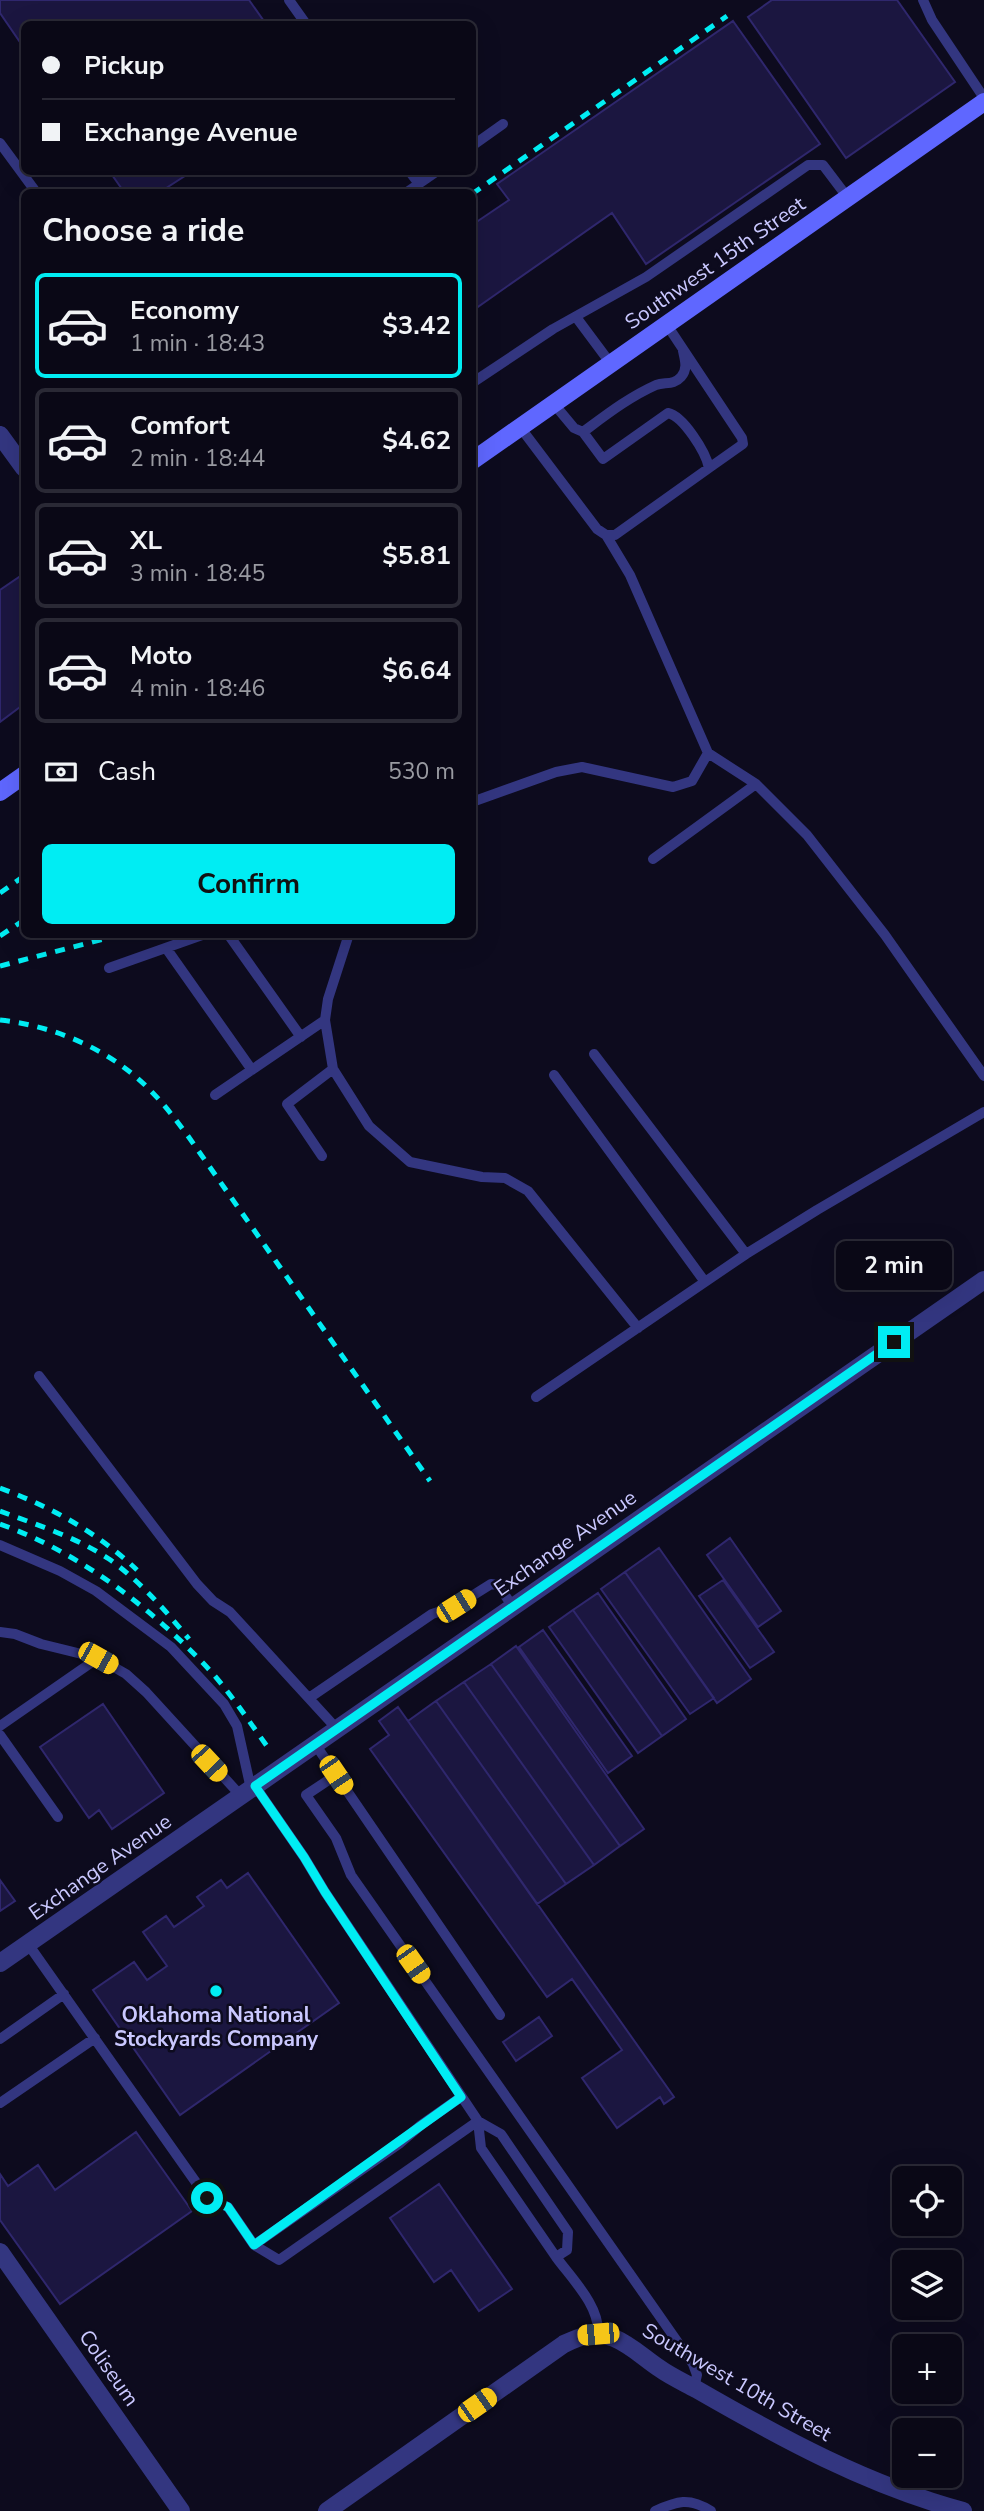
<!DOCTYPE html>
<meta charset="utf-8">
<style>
body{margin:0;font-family:"Nunito Sans",sans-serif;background:#181623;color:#f1f3f6;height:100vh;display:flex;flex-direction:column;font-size:26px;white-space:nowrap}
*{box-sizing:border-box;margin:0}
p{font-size:23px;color:#999aa1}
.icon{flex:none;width:38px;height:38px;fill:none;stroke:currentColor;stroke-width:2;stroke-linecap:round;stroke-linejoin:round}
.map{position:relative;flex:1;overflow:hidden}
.sheet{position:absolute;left:21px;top:189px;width:455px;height:749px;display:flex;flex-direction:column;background:#0a0816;border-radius:10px;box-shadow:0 7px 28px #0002,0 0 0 2px #2a2935}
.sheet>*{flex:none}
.banner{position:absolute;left:21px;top:21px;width:455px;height:154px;border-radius:10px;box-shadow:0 7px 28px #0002,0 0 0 2px #2a2935;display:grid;align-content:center;height:154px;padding:0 21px;background:#0a0816}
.controls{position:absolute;left:892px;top:2166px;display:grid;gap:14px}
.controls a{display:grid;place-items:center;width:70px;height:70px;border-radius:10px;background:#0a0816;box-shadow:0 7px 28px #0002,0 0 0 2px #2a2935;font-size:35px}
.end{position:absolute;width:32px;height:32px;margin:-16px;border:9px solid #00edf3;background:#111;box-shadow:0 0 0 4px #111}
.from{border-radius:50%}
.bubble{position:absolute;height:49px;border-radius:10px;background:#0a0816;box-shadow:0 7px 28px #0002,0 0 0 2px #2a2935;font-size:23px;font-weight:700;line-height:49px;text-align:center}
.car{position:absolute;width:21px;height:42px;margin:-21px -10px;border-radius:9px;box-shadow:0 0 5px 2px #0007;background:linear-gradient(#f5c518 24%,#345 0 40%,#f5c518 0 76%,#345 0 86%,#f5c518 0)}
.banner b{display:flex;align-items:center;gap:24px;height:66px;font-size:26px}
.banner b+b{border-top:2px solid #2a2935}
.banner i{width:18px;height:18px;background:#f1f3f6}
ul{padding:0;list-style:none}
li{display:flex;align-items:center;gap:21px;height:105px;margin:0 14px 10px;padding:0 7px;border:4px solid #2a2935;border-radius:10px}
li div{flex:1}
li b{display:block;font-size:26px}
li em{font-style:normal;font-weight:700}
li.current{border-color:#00edf3}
li>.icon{width:63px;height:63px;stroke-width:1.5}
h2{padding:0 21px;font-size:32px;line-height:84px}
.pay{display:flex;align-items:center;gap:18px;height:77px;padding:0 21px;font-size:26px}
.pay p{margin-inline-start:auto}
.primary-button{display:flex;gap:14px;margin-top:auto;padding:14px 21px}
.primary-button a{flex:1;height:80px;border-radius:10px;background:#00edf3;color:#111;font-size:28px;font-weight:700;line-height:80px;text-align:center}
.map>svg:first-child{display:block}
.building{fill:#1b1640;stroke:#2f276d;stroke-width:2}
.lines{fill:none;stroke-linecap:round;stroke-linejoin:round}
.lane{stroke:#333680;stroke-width:10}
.street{stroke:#333680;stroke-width:18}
.secondary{stroke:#5f67ff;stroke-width:18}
.rail{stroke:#00edf3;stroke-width:5;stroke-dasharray:10 9;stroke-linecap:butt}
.route{stroke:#00edf3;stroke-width:9}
.poi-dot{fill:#00edf3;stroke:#0d0b1e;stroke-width:2.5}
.labels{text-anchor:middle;stroke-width:5;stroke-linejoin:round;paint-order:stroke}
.street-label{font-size:21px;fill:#cac8ff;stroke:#0d0b1e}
.poi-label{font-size:21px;font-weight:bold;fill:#cac8ff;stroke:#0d0b1e}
</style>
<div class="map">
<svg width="984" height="2511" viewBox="0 0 984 2511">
<rect width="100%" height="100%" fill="#0d0b1e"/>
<path class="building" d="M0 0H249L266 24H24V48L0 13Z
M772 0H897L955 82 846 158 748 17Z
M733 21 820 144 646 264 612 213 472 311V225L509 200 497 184Z
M110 172H191L160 192H124Z
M22 575 24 579V704L0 722V590Z
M730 1538 781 1611 758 1627 707 1555Z
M659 1548 751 1679 717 1703 625 1572Z
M625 1572 714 1698 690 1714 601 1589Z
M723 1580 774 1652 750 1668 699 1596Z
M598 1593 686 1719 662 1736 573 1610Z
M573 1610 662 1736 638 1753 549 1627Z
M543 1630 632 1756 608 1773 519 1647Z
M516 1646 644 1829 620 1846 491 1664Z
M491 1664 620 1846 594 1865 464 1682Z
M464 1682 594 1865 566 1884 436 1701Z
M436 1701 566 1884 537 1904 408 1721Z
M103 1704 164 1793 112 1829 99 1810 89 1818 40 1747Z
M398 1707 674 2097 664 2104 660 2097 617 2128 582 2078 622 2050 572 1979 547 1997 370 1749 389 1735 379 1721Z
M248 1873 339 2003 180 2115 93 1990 134 1962 147 1980 167 1966 143 1932 166 1916 174 1927 204 1906 197 1897 221 1880 227 1888Z
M0 1880 15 1901 0 1911Z
M539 2017 552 2036 516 2061 503 2042Z
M136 2132 192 2211 60 2304 0 2220V2174L8 2186 38 2165 55 2190Z
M439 2184 512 2289 479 2311 451 2270 434 2282 390 2218Z"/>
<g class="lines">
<path class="lane" d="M289 0 306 24
M923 0 932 20 984 98
M0 143 36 192
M472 146 503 124
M410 172 419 184
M407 192 436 172
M576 317 611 364
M667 325 742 438 743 444 709 468
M472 383 553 329 646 277 808 165H823L848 198
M554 404 574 428 583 432C606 415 629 397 656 385 665 382 674 385 681 377 688 369 685 360 683 351
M520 427 597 529 606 535H615L709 468C706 452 683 416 668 413L603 459 583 432
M606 535 630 575 708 753 756 784 807 835 885 935 984 1076
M472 802 556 772 582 767 673 787 692 781 708 753
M653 859 756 784
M228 934 301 1037
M349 934 328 999 325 1020 333 1069 369 1126 410 1162 482 1177 505 1178 528 1191 638 1328
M62 935 64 934
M166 948 252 1070
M109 968 205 934
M594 1054 746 1254
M554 1075 705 1282
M215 1095 325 1020
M322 1156 287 1104 333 1069
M39 1376 197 1584 213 1601 230 1612 337 1729
M536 1397 746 1254 817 1210 984 1112
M0 1545 60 1571 96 1591 171 1647 224 1704 237 1726 251 1789
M0 1632 15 1634 41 1644 98 1658 126 1674 146 1692 241 1796
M309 1698 432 1614 456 1606 491 1584 498 1585 513 1607
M0 1726 98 1658
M0 1735 58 1817
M315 1744 500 2015
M336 1775 306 1795 336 1838 351 1875 693 2364 697 2375 694 2388
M255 1786 304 1857 325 1892 478 2121 501 2134 568 2232 567 2250 556 2257C572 2279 600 2306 598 2334
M28 1944 207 2198 228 2207 254 2245 279 2260 478 2121 481 2148 556 2257
M0 2039 64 1994
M0 2103 95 2038
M254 2245 399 2144 421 2125 461 2097
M655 2511C677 2501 689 2497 711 2511"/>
<path class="street" d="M0 435 24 468
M0 1963 984 1280
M0 2252 181 2511
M327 2511 564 2344C581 2336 596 2330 614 2338 631 2345 644 2358 659 2368 670 2376 683 2382 696 2389 781 2438 867 2485 963 2511"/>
<path class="secondary" d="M472 461 984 102
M0 792 24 775"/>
<path class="rail" d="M472 194 727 16
M0 893 24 876
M0 936 24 920
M0 966 123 934
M0 1020C55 1026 111 1050 150 1090 164 1104 176 1120 188 1136L430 1481
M0 1488C51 1507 97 1532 137 1570
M0 1511C37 1525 76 1537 109 1559 140 1581 165 1610 189 1639
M0 1524C78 1552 146 1604 203 1663 228 1689 248 1720 269 1749"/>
</g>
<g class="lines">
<path class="route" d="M207 2198 228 2207 254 2245 461 2097 325 1892 304 1857 255 1786 894 1342"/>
</g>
<circle class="poi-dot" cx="216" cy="1991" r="7"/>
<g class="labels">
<g class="street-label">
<text transform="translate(715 263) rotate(-35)" y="7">Southwest 15th Street</text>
<text transform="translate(565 1543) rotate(-35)" y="7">Exchange Avenue</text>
<text transform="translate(100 1867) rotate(-35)" y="7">Exchange Avenue</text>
<text transform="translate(109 2368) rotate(55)" y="7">Coliseum</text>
<text transform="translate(737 2382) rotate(30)" y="7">Southwest 10th Street</text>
</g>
<g class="poi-label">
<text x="216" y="2022">Oklahoma National<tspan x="216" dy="24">Stockyards Company</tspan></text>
</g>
</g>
</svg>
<div class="controls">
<a><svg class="icon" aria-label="locate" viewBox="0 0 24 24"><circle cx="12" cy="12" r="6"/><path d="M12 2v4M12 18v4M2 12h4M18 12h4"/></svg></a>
<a><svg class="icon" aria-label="layers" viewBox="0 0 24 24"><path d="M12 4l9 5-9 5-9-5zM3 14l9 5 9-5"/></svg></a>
<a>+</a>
<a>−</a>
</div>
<i class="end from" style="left:207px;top:2198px"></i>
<i class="end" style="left:894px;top:1342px"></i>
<div class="bubble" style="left:836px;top:1241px;width:116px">2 min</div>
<i class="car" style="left:456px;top:1606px;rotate:58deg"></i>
<i class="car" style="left:98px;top:1658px;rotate:119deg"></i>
<i class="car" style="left:209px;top:1763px;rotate:137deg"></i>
<i class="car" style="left:336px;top:1775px;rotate:146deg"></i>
<i class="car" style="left:413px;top:1964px;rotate:145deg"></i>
<i class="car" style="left:598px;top:2334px;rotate:265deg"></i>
<i class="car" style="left:477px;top:2405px;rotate:55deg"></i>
<div class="banner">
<b><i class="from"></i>Pickup</b>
<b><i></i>Exchange Avenue</b>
</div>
<section class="sheet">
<h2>Choose a ride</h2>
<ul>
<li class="current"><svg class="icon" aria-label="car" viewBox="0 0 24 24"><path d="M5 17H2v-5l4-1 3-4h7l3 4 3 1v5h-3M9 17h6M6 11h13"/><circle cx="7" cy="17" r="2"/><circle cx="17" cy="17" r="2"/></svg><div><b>Economy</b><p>1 min · 18:43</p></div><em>$3.42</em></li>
<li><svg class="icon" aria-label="car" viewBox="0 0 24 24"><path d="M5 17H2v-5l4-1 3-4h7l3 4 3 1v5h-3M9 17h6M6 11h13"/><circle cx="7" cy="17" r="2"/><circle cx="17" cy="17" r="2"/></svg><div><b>Comfort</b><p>2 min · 18:44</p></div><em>$4.62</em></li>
<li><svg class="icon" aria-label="car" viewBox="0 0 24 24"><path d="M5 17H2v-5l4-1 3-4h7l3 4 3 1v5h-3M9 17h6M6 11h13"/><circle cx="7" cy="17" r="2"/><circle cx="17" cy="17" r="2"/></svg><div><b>XL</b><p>3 min · 18:45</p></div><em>$5.81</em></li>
<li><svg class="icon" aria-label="car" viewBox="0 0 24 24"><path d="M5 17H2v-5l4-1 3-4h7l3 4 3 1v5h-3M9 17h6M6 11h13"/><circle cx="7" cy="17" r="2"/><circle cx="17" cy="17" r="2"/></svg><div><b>Moto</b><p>4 min · 18:46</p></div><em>$6.64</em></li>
</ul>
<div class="pay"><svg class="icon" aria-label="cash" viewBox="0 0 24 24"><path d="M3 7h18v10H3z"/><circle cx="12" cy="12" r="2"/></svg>Cash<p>530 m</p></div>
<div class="primary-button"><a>Confirm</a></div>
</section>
</div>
